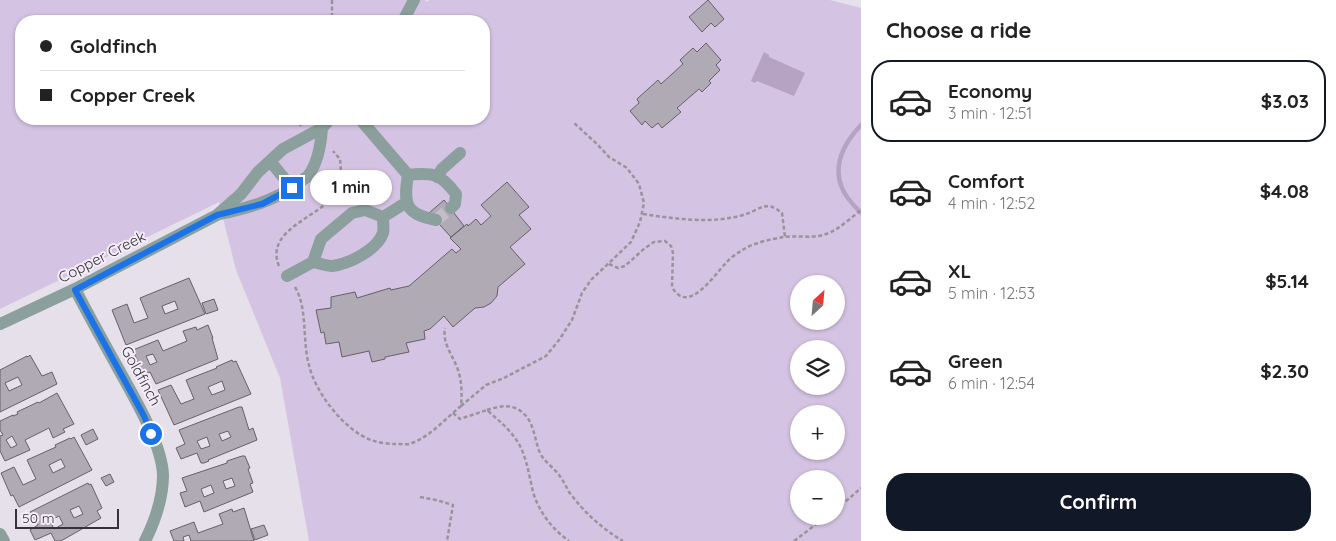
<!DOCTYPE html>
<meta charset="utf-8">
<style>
body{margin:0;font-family:Quicksand,sans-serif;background:#f2f2f2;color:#222;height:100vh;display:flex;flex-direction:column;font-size:19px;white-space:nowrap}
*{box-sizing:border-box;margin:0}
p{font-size:16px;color:#767676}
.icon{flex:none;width:28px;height:28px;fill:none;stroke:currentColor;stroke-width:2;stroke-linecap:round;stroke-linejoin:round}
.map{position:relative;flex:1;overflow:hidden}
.drawer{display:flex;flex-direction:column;background:#fff;width:475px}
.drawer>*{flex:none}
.banner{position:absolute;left:15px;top:15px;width:475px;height:110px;border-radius:20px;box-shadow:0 1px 4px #0004;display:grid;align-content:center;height:110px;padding:0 25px;background:#fff}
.needle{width:32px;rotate:26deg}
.tools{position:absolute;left:790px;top:275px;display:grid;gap:10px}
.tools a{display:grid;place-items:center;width:55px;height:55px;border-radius:50%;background:#fff;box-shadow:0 1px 4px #0004;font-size:25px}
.scale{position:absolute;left:15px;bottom:12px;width:104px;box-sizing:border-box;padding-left:5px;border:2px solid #353337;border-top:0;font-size:14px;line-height:18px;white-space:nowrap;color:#353337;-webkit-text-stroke:4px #f4edf9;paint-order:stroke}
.end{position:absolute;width:22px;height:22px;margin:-11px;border:6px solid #1a73e8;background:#fff;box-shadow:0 0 0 2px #fff}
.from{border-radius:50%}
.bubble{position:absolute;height:35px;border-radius:18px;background:#fff;box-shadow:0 1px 4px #0004;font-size:16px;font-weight:800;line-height:35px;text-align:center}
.banner b{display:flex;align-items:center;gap:18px;height:48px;font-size:19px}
.banner b+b{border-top:1px solid #e0e0e0}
.banner i{width:12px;height:12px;background:#222}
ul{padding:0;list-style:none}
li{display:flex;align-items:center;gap:15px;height:82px;margin:0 10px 8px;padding:0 15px;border:2px solid transparent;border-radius:20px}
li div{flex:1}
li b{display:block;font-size:19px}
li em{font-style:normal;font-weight:800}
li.on{border-color:#111827}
li>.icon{width:45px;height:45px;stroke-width:1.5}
h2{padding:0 25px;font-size:22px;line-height:60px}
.button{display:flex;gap:10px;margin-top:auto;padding:10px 25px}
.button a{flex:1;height:58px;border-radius:20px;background:#111827;color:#fff;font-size:20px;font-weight:800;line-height:58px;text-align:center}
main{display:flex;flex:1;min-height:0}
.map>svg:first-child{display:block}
.green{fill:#d5c3e3;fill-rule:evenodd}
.water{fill:#b6a3c4}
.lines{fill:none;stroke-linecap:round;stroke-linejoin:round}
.stream{stroke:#b6a3c4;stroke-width:4.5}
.building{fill:#afaab4;stroke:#65606a;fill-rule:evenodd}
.minor-tunnel{stroke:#c3bdc7;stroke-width:12;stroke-dasharray:12 6;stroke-linecap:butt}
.path{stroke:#98949b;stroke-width:2.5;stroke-dasharray:4 2.5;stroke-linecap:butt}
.minor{stroke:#8b9f9d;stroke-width:12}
.route{stroke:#1a73e8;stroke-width:6}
.labels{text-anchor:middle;stroke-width:4;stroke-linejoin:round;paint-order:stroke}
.street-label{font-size:15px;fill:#353337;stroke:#f4edf9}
</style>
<main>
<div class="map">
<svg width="861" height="541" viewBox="0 0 861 541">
<rect width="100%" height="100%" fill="#e6e0eb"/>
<path class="green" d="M0 0H425L427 2 429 0H830L861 8V541H309L280 378 236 270 219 202 0 309ZM21 21H484V119H21ZM799 284H836V321H799ZM799 349H836V386H799ZM799 414H836V451H799ZM799 479H836V516H799Z"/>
<path class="water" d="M764 52 769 55V57L805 73 794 96 757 81 755 83 751 81Z"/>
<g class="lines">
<path class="stream" d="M861 125C845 142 832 164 842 188 846 198 854 206 861 213"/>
</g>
<path class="building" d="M708 0 724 19 715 27 711 23 702 32 689 17Z
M706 43 721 60 716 65 720 70 709 81 711 83 702 92 699 89 677 108 681 112 662 128 658 123 652 128 645 121 642 125 630 111 639 103 637 99 658 80 661 84 683 64 680 60 693 48 697 52Z
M507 182 529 207 519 215 531 229 510 247 525 264 498 287 497 296 491 303 484 307 475 308 453 327 444 316 430 329 424 331 425 339 406 343 409 352 385 357V359L372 362 369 351 342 357 339 342 326 344 324 332 321 333 316 310 331 308V297L355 292 357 298 390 288 391 290 409 286 452 249 456 253 461 249 450 238 467 224 468 226 476 219 481 225 491 216 481 205Z
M444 200 464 226 451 237 429 213Z
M189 278 205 314 126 345 112 310 127 304 134 323 148 318 140 298ZM175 301 178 309 165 314 162 306Z
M214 299 218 310 206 314 202 303Z
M208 325 213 338H212L218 359 156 384 150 372 143 375 133 350 158 340 163 351 187 341 183 331 196 327 197 330ZM153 354 157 362 150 365 146 356Z
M30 355 42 376 52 372 57 384 0 412V370L27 356 28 357ZM18 377 22 385 9 391 5 383Z
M232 360 233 362 236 361 251 394 174 425 158 390 171 385 181 404 194 399 186 380 217 368 216 367ZM222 381 225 390 212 395 208 387Z
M57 393 74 424 63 429 65 432 53 438 49 428 25 440 30 450 5 461 0 451V436L3 435 0 430V421L13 415V416L18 414 17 412 38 402 39 403ZM12 436 17 445 11 448 6 440Z
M239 407H242L249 430 253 428 257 440 208 460 209 461 204 463H201L197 453 181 459 176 448 185 444 179 430ZM228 431 231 437 222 441 219 434ZM207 437 210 446 201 449 197 441Z
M93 429 98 439 86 445 81 435Z
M74 437 92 470 19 507 13 495 11 496 1 473 14 467 23 485 36 479 27 460 56 447 55 445 70 438 71 439ZM61 459 65 467 53 473 49 465Z
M242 456H245L250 468 248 469 253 483 250 484 253 492 204 512 200 501 185 507 180 493 187 491 182 478 227 463V461ZM232 478 235 486 226 489 223 481ZM211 485 214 493 204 497 201 489Z
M110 474 114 482 106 486 101 478Z
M88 483 89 485 91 484 102 508 97 511 101 518 61 541H55L51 533 35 540 30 530 38 525 30 512ZM79 506 83 514 74 518 70 510ZM59 516 63 524 54 529 50 521Z
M244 508 254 541H191L189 535 183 537 184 541H174L170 531 194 522 198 533 223 524 219 514 232 509 233 512Z
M264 525 268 535 255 540 251 529Z"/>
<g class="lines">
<path class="minor-tunnel" d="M436 220 451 208"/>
<path class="path" d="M332 0V21
M296 119 301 126
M643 214C676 219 711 224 743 215 761 210 765 199 782 213L785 237
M609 264 618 268 625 266 645 248 654 242 665 241 671 246 673 253 672 287C688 316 714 275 726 263 730 258 736 254 741 251 752 243 771 239 784 237 798 235 813 239 826 234 837 231 852 217 861 210
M279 266C263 227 327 216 338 189 342 180 341 168 340 159L333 151
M295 287C308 309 302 340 309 365 315 392 344 430 371 440 379 443 389 444 397 444 402 444 408 445 412 443 431 436 446 418 461 406 462 394 462 382 458 370 453 355 442 344 445 328
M461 406 486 385 504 378 546 356 559 340 572 320 582 293 591 280 631 242 640 222 644 203 639 184 627 168 609 157 597 144 573 122
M487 410C499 406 512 403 523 413 535 423 534 441 541 455 546 463 554 468 559 475 563 480 566 486 569 492 584 512 601 528 623 541
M453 413 460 419 487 410C499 421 510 429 519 444 527 459 529 475 533 492 539 512 552 529 569 541
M420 497 436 500 453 505 447 541
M836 510 861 488
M794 541 827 516"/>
<path class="minor" d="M403 21 414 0
M360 119 408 175
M270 161 292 188
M437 177 442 169 460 153
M220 214C247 208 272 202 295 185 299 182 305 179 308 176 318 163 321 144 322 128
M436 220C406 214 403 205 408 175 433 172 441 174 456 194L455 204 451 208
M313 262C319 263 326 266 332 266 349 264 377 250 383 233 384 228 383 222 383 217
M287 276 313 262 321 239 352 213 365 210 383 217 407 202
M75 289C89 316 104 343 119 370 134 397 162 444 163 475 163 498 155 521 145 541
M0 324 75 289 217 215 241 194 258 172 283 149 322 128 330 119
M0 534 4 541"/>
</g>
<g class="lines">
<path class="route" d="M151 434 144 416 75 290 217 215 262 204 292 188"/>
</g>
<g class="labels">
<g class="street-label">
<text transform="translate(102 257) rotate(-27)" y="5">Copper Creek</text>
<text transform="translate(141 376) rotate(61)" y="5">Goldfinch</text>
</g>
</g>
</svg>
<div class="tools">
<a><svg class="needle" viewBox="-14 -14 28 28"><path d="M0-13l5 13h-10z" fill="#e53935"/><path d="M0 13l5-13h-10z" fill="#767676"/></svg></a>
<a><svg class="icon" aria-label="layers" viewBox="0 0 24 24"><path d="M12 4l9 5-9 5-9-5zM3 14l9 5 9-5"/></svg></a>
<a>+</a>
<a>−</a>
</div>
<div class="scale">50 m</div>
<i class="end from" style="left:151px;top:434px"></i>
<i class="end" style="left:292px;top:188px"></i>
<div class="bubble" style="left:310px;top:170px;width:82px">1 min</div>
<div class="banner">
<b><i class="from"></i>Goldfinch</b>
<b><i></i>Copper Creek</b>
</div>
</div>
<section class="drawer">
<h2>Choose a ride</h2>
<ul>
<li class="on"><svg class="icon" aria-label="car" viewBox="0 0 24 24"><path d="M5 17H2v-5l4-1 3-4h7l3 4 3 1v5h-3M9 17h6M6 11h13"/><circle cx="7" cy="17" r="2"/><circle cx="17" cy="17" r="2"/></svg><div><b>Economy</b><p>3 min · 12:51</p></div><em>$3.03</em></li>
<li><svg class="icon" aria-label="car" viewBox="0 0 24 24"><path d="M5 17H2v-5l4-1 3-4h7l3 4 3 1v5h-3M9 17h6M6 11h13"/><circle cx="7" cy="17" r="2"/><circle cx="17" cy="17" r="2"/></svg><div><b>Comfort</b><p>4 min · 12:52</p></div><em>$4.08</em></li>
<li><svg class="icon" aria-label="car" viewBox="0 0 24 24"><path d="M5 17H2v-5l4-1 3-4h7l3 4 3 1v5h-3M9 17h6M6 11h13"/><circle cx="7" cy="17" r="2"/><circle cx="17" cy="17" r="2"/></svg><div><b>XL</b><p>5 min · 12:53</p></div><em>$5.14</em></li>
<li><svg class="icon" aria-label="car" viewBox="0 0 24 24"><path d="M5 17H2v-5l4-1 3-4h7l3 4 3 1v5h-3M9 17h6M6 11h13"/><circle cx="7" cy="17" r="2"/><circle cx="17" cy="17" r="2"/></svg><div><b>Green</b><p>6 min · 12:54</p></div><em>$2.30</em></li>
</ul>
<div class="button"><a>Confirm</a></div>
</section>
</main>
